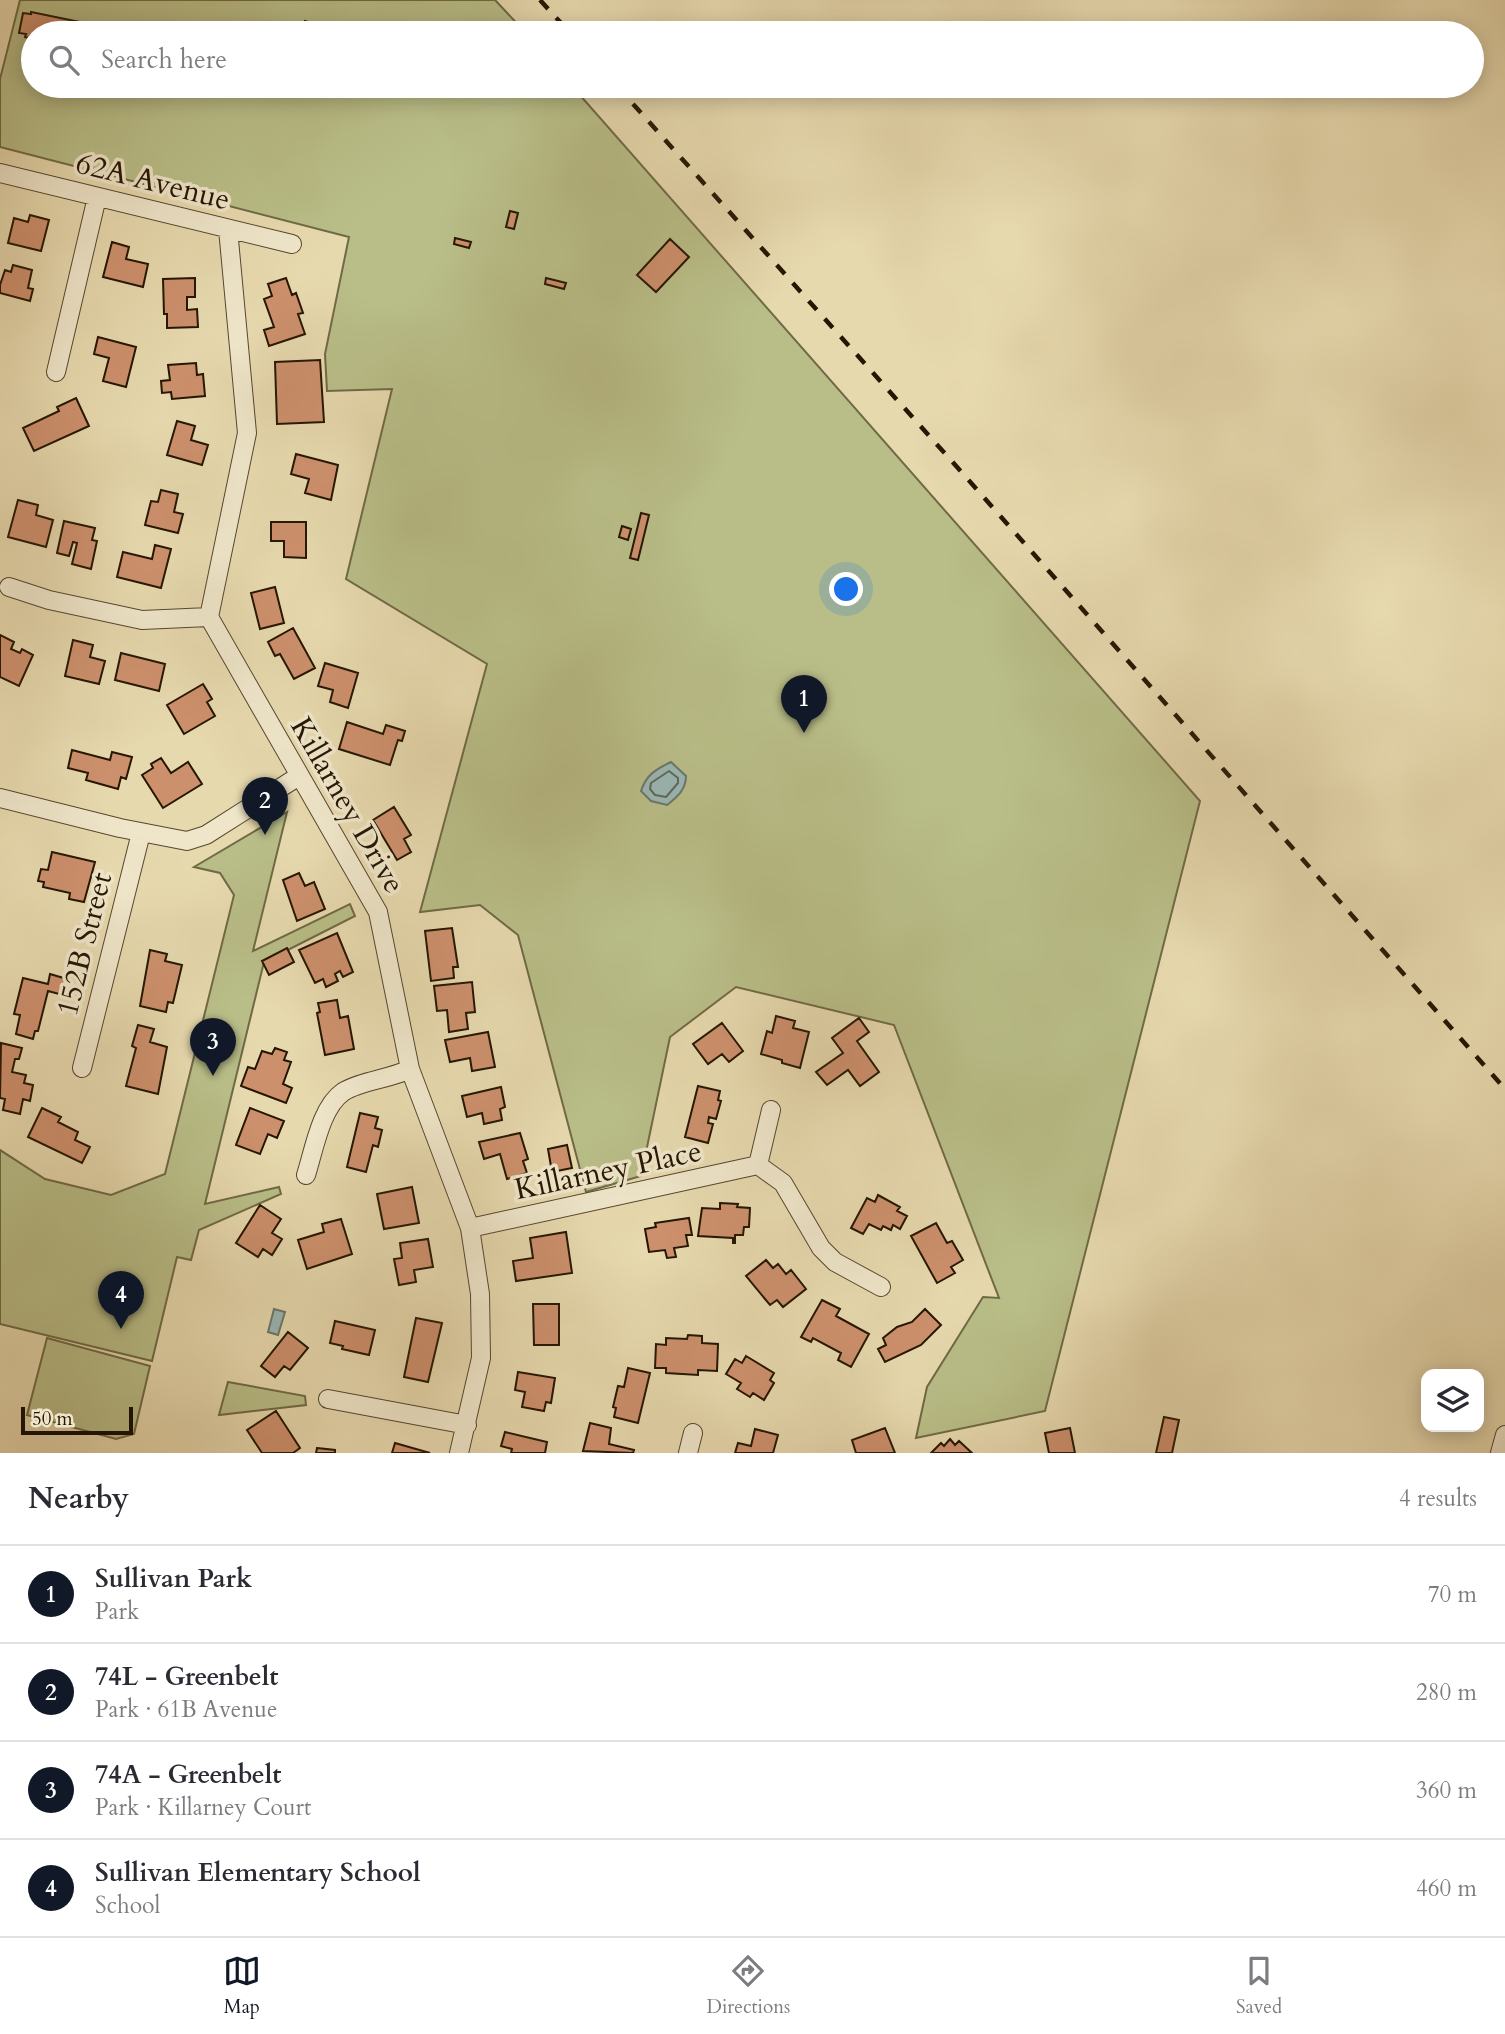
<!DOCTYPE html>
<html lang="en">
<head>
<meta charset="utf-8">
<style>
  :root { --surface:#fff; --page:#f2f2f3; --text:#2b2b33; --muted:#7c7c81; --line:#e1e1e2; --accent:#111827 }
  body { margin:0; font-family:Cardo,serif; background:var(--page); color:var(--text) }
  .controls { position:absolute; right:21px; bottom:21px; display:grid; overflow:hidden; border-radius:14px; box-shadow:0 4px 18px #0003 }
  .controls button { width:63px; height:63px; display:grid; place-items:center; padding:0; border:0; border-bottom:2px solid var(--line); background:var(--surface); color:var(--text); font:35px sans-serif }
  .scale { position:absolute; left:21px; bottom:18px; width:112px; box-sizing:border-box; padding-left:7px; border:4px solid #251603; border-top:0; font-size:19px; line-height:24px; white-space:nowrap; color:#251603; -webkit-text-stroke:5px #efe6ca; paint-order:stroke }
  .you { position:absolute; left:847px; top:590px; width:24px; height:24px; margin:-18px; border:5px solid #fff; border-radius:50%; background:#1a73e8; box-shadow:0 0 0 10px #1a73e833 }
  .badge { display:grid; place-items:center; width:46px; height:46px; border-radius:50%; background:var(--accent); color:#fff; font-size:23px; font-weight:700 }
  .pin { position:absolute; translate:-50% -58px; filter:drop-shadow(0 2px 4px #0008) }
  .pin::after { content:''; position:absolute; top:37px; width:24px; height:21px; background:inherit; clip-path:polygon(0 0,100% 0,50% 100%) }
  .list { margin:0; padding:0; list-style:none }
  h2 { display:flex; justify-content:space-between; align-items:center; height:91px; margin:0; padding:0 28px; font-size:30px }
  h2 small { font-size:23px; font-weight:400; color:var(--muted) }
  .list li { display:grid; grid-template-columns:46px 1fr auto; gap:21px; align-items:center; box-sizing:border-box; height:98px; padding:0 28px; border-top:2px solid var(--line) }
  .list b { display:block; font-size:26px; white-space:nowrap }
  .list p { margin:0; font-size:23px; white-space:nowrap; color:var(--muted) }
  .list em { font-size:23px; font-style:normal; color:var(--muted) }
  .icon { flex:none; width:38px; height:38px; fill:none; stroke:currentColor; stroke-width:2; stroke-linecap:round; stroke-linejoin:round }
  .map { position:relative; flex:none; width:1505px; height:1453px; overflow:hidden }
  .search { position:absolute; background:var(--surface); box-shadow:0 4px 18px #0003; left:21px; right:21px; top:21px; height:77px; display:flex; align-items:center; gap:18px; box-sizing:border-box; padding:0 24px; border-radius:38px; color:var(--muted); font-size:26px }
  .sheet { height:483px; background:var(--surface) }
  nav { display:flex; justify-content:space-around; align-items:center; box-sizing:border-box; height:98px; border-top:2px solid var(--line); background:var(--surface); font-size:19px; color:var(--muted) }
  nav a { display:grid; justify-items:center; gap:4px }
  nav .on { color:var(--accent) }
  .map>svg:first-child { display:block }
  .green { fill:#b9be88; stroke:#6f6a46; stroke-width:2 }
  .water { fill:#9ab8b5; stroke:#6b776e; stroke-width:2 }
  .lines { fill:none; stroke-linecap:round; stroke-linejoin:round }
  .shore { stroke:#60675c; stroke-width:2 }
  .building { fill:#cd906d; stroke:#251603; stroke-width:2 }
  .minor-casing { stroke:#56472e; stroke-width:20 }
  .minor { stroke:#efe6ca; stroke-width:18 }
  .rail { stroke:#251603; stroke-width:4.5; stroke-dasharray:12 12; stroke-linecap:butt }
  .labels { text-anchor:middle; stroke-width:7; stroke-linejoin:round; paint-order:stroke }
  .street-label { font-size:30px; fill:#251603; stroke:#efe6ca }
</style>
</head>
<body>
<div class="map">
<svg width="1505" height="1453" viewBox="0 0 1505 1453">
  <rect width="100%" height="100%" fill="#e7d9ae"/>
  <filter id="stains"><feTurbulence type="fractalNoise" baseFrequency=".00286" numOctaves="4"/><feColorMatrix values="0 0 0 0 .2 0 0 0 0 .09 0 0 0 0 .02 0 0 0 .5 -.17"/></filter>
  <radialGradient id="worn" r=".72"><stop offset=".6" stop-color="#630" stop-opacity="0"/><stop offset="1" stop-color="#630" stop-opacity=".3"/></radialGradient>
  <!-- green -->
  <path class="green" d="M20,0H495L526,33H33V86H572L1200,801L1045,1411L916,1438L927,1387L983,1297L999,1298L894,1025L736,987L670,1037L641,1176L586,1192L518,935L480,905L420,912L487,664L346,579L392,389L327,391L325,354L349,237L0,147V79Z
    M287,812L253,951L350,904L355,916L264,962L205,1204L279,1187L281,1194L199,1230L191,1260L177,1257L152,1361L0,1324V1150L45,1179L111,1195L165,1174L234,895L220,873L194,867Z
    M47,1338L150,1366L134,1434L116,1439L27,1415Z
    M228,1382L305,1396L306,1405L219,1415Z"/>
  <!-- water -->
  <path class="water" d="M671,762L686,776C686,790 677,797 667,805L651,801L641,791C646,775 656,769 671,762Z
    M274,1309L285,1312L278,1335L268,1332Z"/>
  <g class="lines">
    <!-- shore -->
    <path class="shore" d="M669,771L678,778V783L666,797L655,795L650,789L651,783Z"/>
  </g>
  <!-- building -->
  <path class="building" d="M31,12L80,22L78,33H33V39L25,37L26,34L19,33L23,13L31,14Z
    M305,21L311,23L308,33H302Z
    M510,211L518,213L514,229L506,227Z
    M30,215L49,220L41,251L8,243L14,218L28,222Z
    M455,238L471,242L469,248L454,244Z
    M670,239L689,257L656,292L637,275Z
    M112,242L129,247L126,259L148,264L143,287L103,277Z
    M13,265L32,270L28,288L33,289L30,301L0,293V285L5,270L11,272Z
    M195,278V297H187V310L197,309L198,327L167,328V314H164L163,279Z
    M286,278L292,295L296,293L303,313L298,314L305,334L269,346L264,330L274,327L264,299L272,296L268,284Z
    M546,278L566,283L564,289L545,284Z
    M98,337L136,347L126,387L103,381L109,358L94,354Z
    M320,360L324,422L277,424L275,362Z
    M196,363L197,375L203,374L205,396L172,399L171,392L162,393L161,381L170,380L168,365Z
    M76,398L89,426L34,451L23,428L59,411L57,407Z
    M177,421L195,426L191,440L208,445L202,465L167,455Z
    M296,454L338,465L331,500L305,493L309,479L291,474Z
    M161,490L178,494L174,512L183,514L178,533L145,525L151,501L158,502Z
    M18,500L38,505L36,515L53,520L46,547L8,537Z
    M641,513L649,515L638,560L630,558Z
    M64,521L95,528L92,540L97,541L91,569L72,564L77,543L73,542L69,556L57,553Z
    M271,522H306V558L284,557V541H271Z
    M622,526L631,529L628,540L619,537Z
    M155,545L171,549L161,588L117,577L123,552L152,559Z
    M275,587L284,623L260,629L251,593Z
    M293,628L315,668L294,679L280,654L275,656L268,642Z
    M0,635L14,642L11,649L20,653L22,649L33,655L19,686L0,677Z
    M73,640L93,645L90,657L105,661L99,684L65,676Z
    M121,653L165,664L159,691L115,680Z
    M325,663L358,673L348,708L330,702L333,690L318,686Z
    M203,684L212,699L207,702L215,716L184,734L167,705Z
    M347,722L383,734L386,725L405,731L402,741L398,740L390,765L339,749Z
    M72,750L110,760L112,752L132,757L126,779L121,777L118,789L86,780L88,773L68,768Z
    M161,758L171,773L188,762L202,784L163,808L142,775L153,768L151,764Z
    M394,807L411,835L404,839L411,852L397,860L373,820Z
    M52,852L95,862L84,902L69,899L70,893L43,887L44,882L38,881L41,869L48,870Z
    M299,873L305,886L314,882L325,909L297,921L283,880Z
    M452,928L458,967H453L454,978L431,981L425,931Z
    M337,933L353,972L343,977L340,971L335,974L338,981L326,987L323,979L315,983L299,950Z
    M287,948L294,962L269,975L262,961Z
    M150,950L167,954L165,961L182,965L173,1003L168,1002L166,1012L140,1006Z
    M50,974L67,979L63,995L48,991L38,1031H35L33,1039L16,1034L20,1015L14,1014L23,978L48,984Z
    M472,982L475,1012L466,1013L468,1029L449,1032L447,1010L437,1011L434,986Z
    M337,1000L340,1018L348,1016L354,1049L325,1055L317,1013L320,1012L318,1003Z
    M776,1016L795,1021L793,1028L809,1032L800,1068L782,1063V1060L761,1054L767,1031L772,1033Z
    M859,1018L869,1032L857,1041L879,1072L860,1086L848,1070L827,1085L816,1072L843,1053L832,1038Z
    M722,1023L743,1051L729,1062L722,1054L708,1064L693,1044Z
    M138,1025L154,1029L150,1042L167,1047L158,1094L126,1086L136,1048L132,1046Z
    M488,1032L495,1067L472,1071L470,1058L450,1062L445,1040Z
    M1,1043L22,1048L19,1059H15L12,1072L26,1075L24,1083L33,1085L30,1101L23,1099L20,1114L3,1110L5,1099L0,1098Z
    M275,1048L287,1052L284,1060L291,1062L283,1084L292,1088L286,1103L241,1086L248,1067L255,1069L262,1051L272,1054Z
    M698,1086L720,1091L718,1100L721,1101L716,1119L709,1117L708,1123L713,1124L708,1143L685,1137Z
    M501,1087L505,1107L500,1109L502,1120L484,1124L482,1113L467,1117L462,1096Z
    M42,1108L61,1117L58,1122L78,1132L75,1140L90,1147L82,1163L28,1137Z
    M250,1108L284,1121L277,1138L268,1134L260,1154L236,1145Z
    M360,1113L378,1117L375,1128L382,1130L378,1147L373,1145L366,1172L347,1167Z
    M520,1133L528,1159L523,1161L527,1173L507,1179L500,1154L484,1159L479,1142Z
    M567,1145L572,1168L552,1172L548,1149Z
    M412,1187L419,1223L384,1229L377,1194Z
    M878,1195L900,1207L897,1211L907,1216L900,1229L893,1225L891,1230L883,1226L881,1230L869,1224L863,1234L851,1228L867,1198L875,1202Z
    M720,1203L738,1204L737,1207L750,1208L749,1227H744L743,1235H735V1243H733V1238L698,1236L702,1208L720,1209Z
    M260,1205L281,1219L272,1233L282,1239L272,1255L263,1249L258,1257L236,1243Z
    M689,1218L692,1235H686L688,1246L674,1248L676,1257L667,1258L665,1250L649,1252L645,1229L656,1227L655,1223Z
    M341,1219L352,1254L307,1269L298,1240L324,1232L322,1224Z
    M936,1223L947,1243L952,1241L963,1260L951,1267L955,1273L937,1283L911,1236Z
    M566,1232L572,1273L516,1281L513,1261L533,1258L530,1238Z
    M428,1239L433,1267L414,1270L416,1282L399,1285L394,1259L402,1258L400,1243Z
    M766,1260L773,1268L778,1264L786,1274L791,1270L806,1289L783,1307L777,1300L770,1305L746,1276Z
    M822,1300L840,1309L836,1316L869,1334L851,1367L838,1360L841,1353L813,1338L811,1342L801,1337Z
    M533,1304H559V1345H534Z
    M925,1309L941,1325L921,1345L885,1362L878,1349L886,1345L883,1338L897,1327L912,1322Z
    M416,1318L442,1323L428,1382L404,1377Z
    M335,1321L375,1330L369,1355L342,1349L343,1346L330,1343Z
    M288,1332L308,1348L290,1370L284,1366L275,1377L261,1366Z
    M688,1335L702,1336V1343L718,1344L717,1371L698,1370V1375L666,1373V1368H655L656,1344L666,1345V1338L687,1339Z
    M746,1356L774,1373L770,1380L774,1383L764,1400L753,1393L750,1397L737,1389L741,1383L726,1374L735,1359L742,1363Z
    M628,1368L650,1373L638,1423L614,1417L616,1408L613,1407L618,1386L624,1387Z
    M518,1372L555,1378L551,1403L546,1402L544,1411L522,1407L525,1392L515,1390Z
    M276,1411L300,1448L293,1453H262L247,1430Z
    M1164,1417L1179,1420L1172,1453H1156Z
    M590,1423L611,1428L609,1444L634,1450L633,1453L583,1451Z
    M885,1428L895,1453H856L852,1440Z
    M1070,1428L1075,1453H1049L1045,1433Z
    M755,1429L778,1435L773,1453H735L738,1443L751,1446Z
    M505,1432L547,1442L545,1453H511L512,1449L501,1446Z
    M950,1439L955,1445L959,1441L972,1453H931L941,1443L944,1446Z
    M395,1443L430,1453H392Z
    M317,1448L335,1450V1453H316Z"/>
  <g class="lines">
    <!-- minor casing -->
    <g class="minor-casing">
      <path id="minor" d="M0,173L292,244
        M228,229L247,433L209,617L378,912L410,1069L470,1228L480,1294L481,1358L459,1453
        M56,372L97,197
        M9,587L49,600L142,620L209,617
        M0,798L120,828L187,841L206,835L299,776
        M82,1068L141,833
        M758,1165L771,1110
        M306,1175C314,1150 321,1107 343,1092C360,1081 390,1079 410,1069
        M470,1228L758,1165L783,1183L821,1248L835,1262L881,1287
        M328,1399L467,1425
        M688,1453L693,1433
        M1500,1453L1505,1435"/>
    </g>
    <!-- minor -->
    <use href="#minor" class="minor"/>
    <!-- rail -->
    <path class="rail" d="M540,0L570,33
      M617,86L965,476L1505,1089"/>
  </g>
  <g class="labels">
    <!-- street labels -->
    <g class="street-label">
      <text transform="translate(153 181) rotate(14)" y="10">62A Avenue</text>
      <text transform="translate(348 805) rotate(60)" y="10">Killarney Drive</text>
      <text transform="translate(84 944) rotate(-76)" y="10">152B Street</text>
      <text transform="translate(608 1170) rotate(-12)" y="10">Killarney Place</text>
    </g>
  </g>
  <rect width="100%" height="100%" filter="url(#stains)"/>
  <rect width="100%" height="100%" fill="url(#worn)"/>
</svg>
<div class="controls">
<button><svg class="icon" aria-label="layers" viewBox="0 0 24 24"><path d="M12 4l9 5-9 5-9-5zM3 14l9 5 9-5"/></svg></button>
</div>
<div class="scale">50 m</div>
<div class="you"></div>
<div class="pin badge" style="left:804px;top:733px">1</div>
<div class="pin badge" style="left:265px;top:835px">2</div>
<div class="pin badge" style="left:213px;top:1076px">3</div>
<div class="pin badge" style="left:121px;top:1329px">4</div>
<div class="search"><svg class="icon" aria-label="search" viewBox="0 0 24 24"><circle cx="10" cy="10" r="6"/><path d="M15 15l6 6"/></svg>Search here</div>
</div>
<section class="sheet">
<h2>Nearby<small>4 results</small></h2>
<ul class="list">
<li><span class="badge">1</span><div><b>Sullivan Park</b><p>Park</p></div><em>70 m</em></li>
<li><span class="badge">2</span><div><b>74L - Greenbelt</b><p>Park · 61B Avenue</p></div><em>280 m</em></li>
<li><span class="badge">3</span><div><b>74A - Greenbelt</b><p>Park · Killarney Court</p></div><em>360 m</em></li>
<li><span class="badge">4</span><div><b>Sullivan Elementary School</b><p>School</p></div><em>460 m</em></li>
</ul>
</section>
<nav>
<a class="on"><svg class="icon" aria-label="map" viewBox="0 0 24 24"><path d="M3 6l6-2 6 2 6-2v14l-6 2-6-2-6 2zM9 4v14M15 6v14"/></svg>Map</a>
<a><svg class="icon" aria-label="directions" viewBox="0 0 24 24"><path d="M12 3l9 9-9 9-9-9zM9 14v-3h6M13 9l2 2-2 2"/></svg>Directions</a>
<a><svg class="icon" aria-label="saved" viewBox="0 0 24 24"><path d="M7 4h10v16l-5-4-5 4z"/></svg>Saved</a>
</nav>
</body>
</html>
